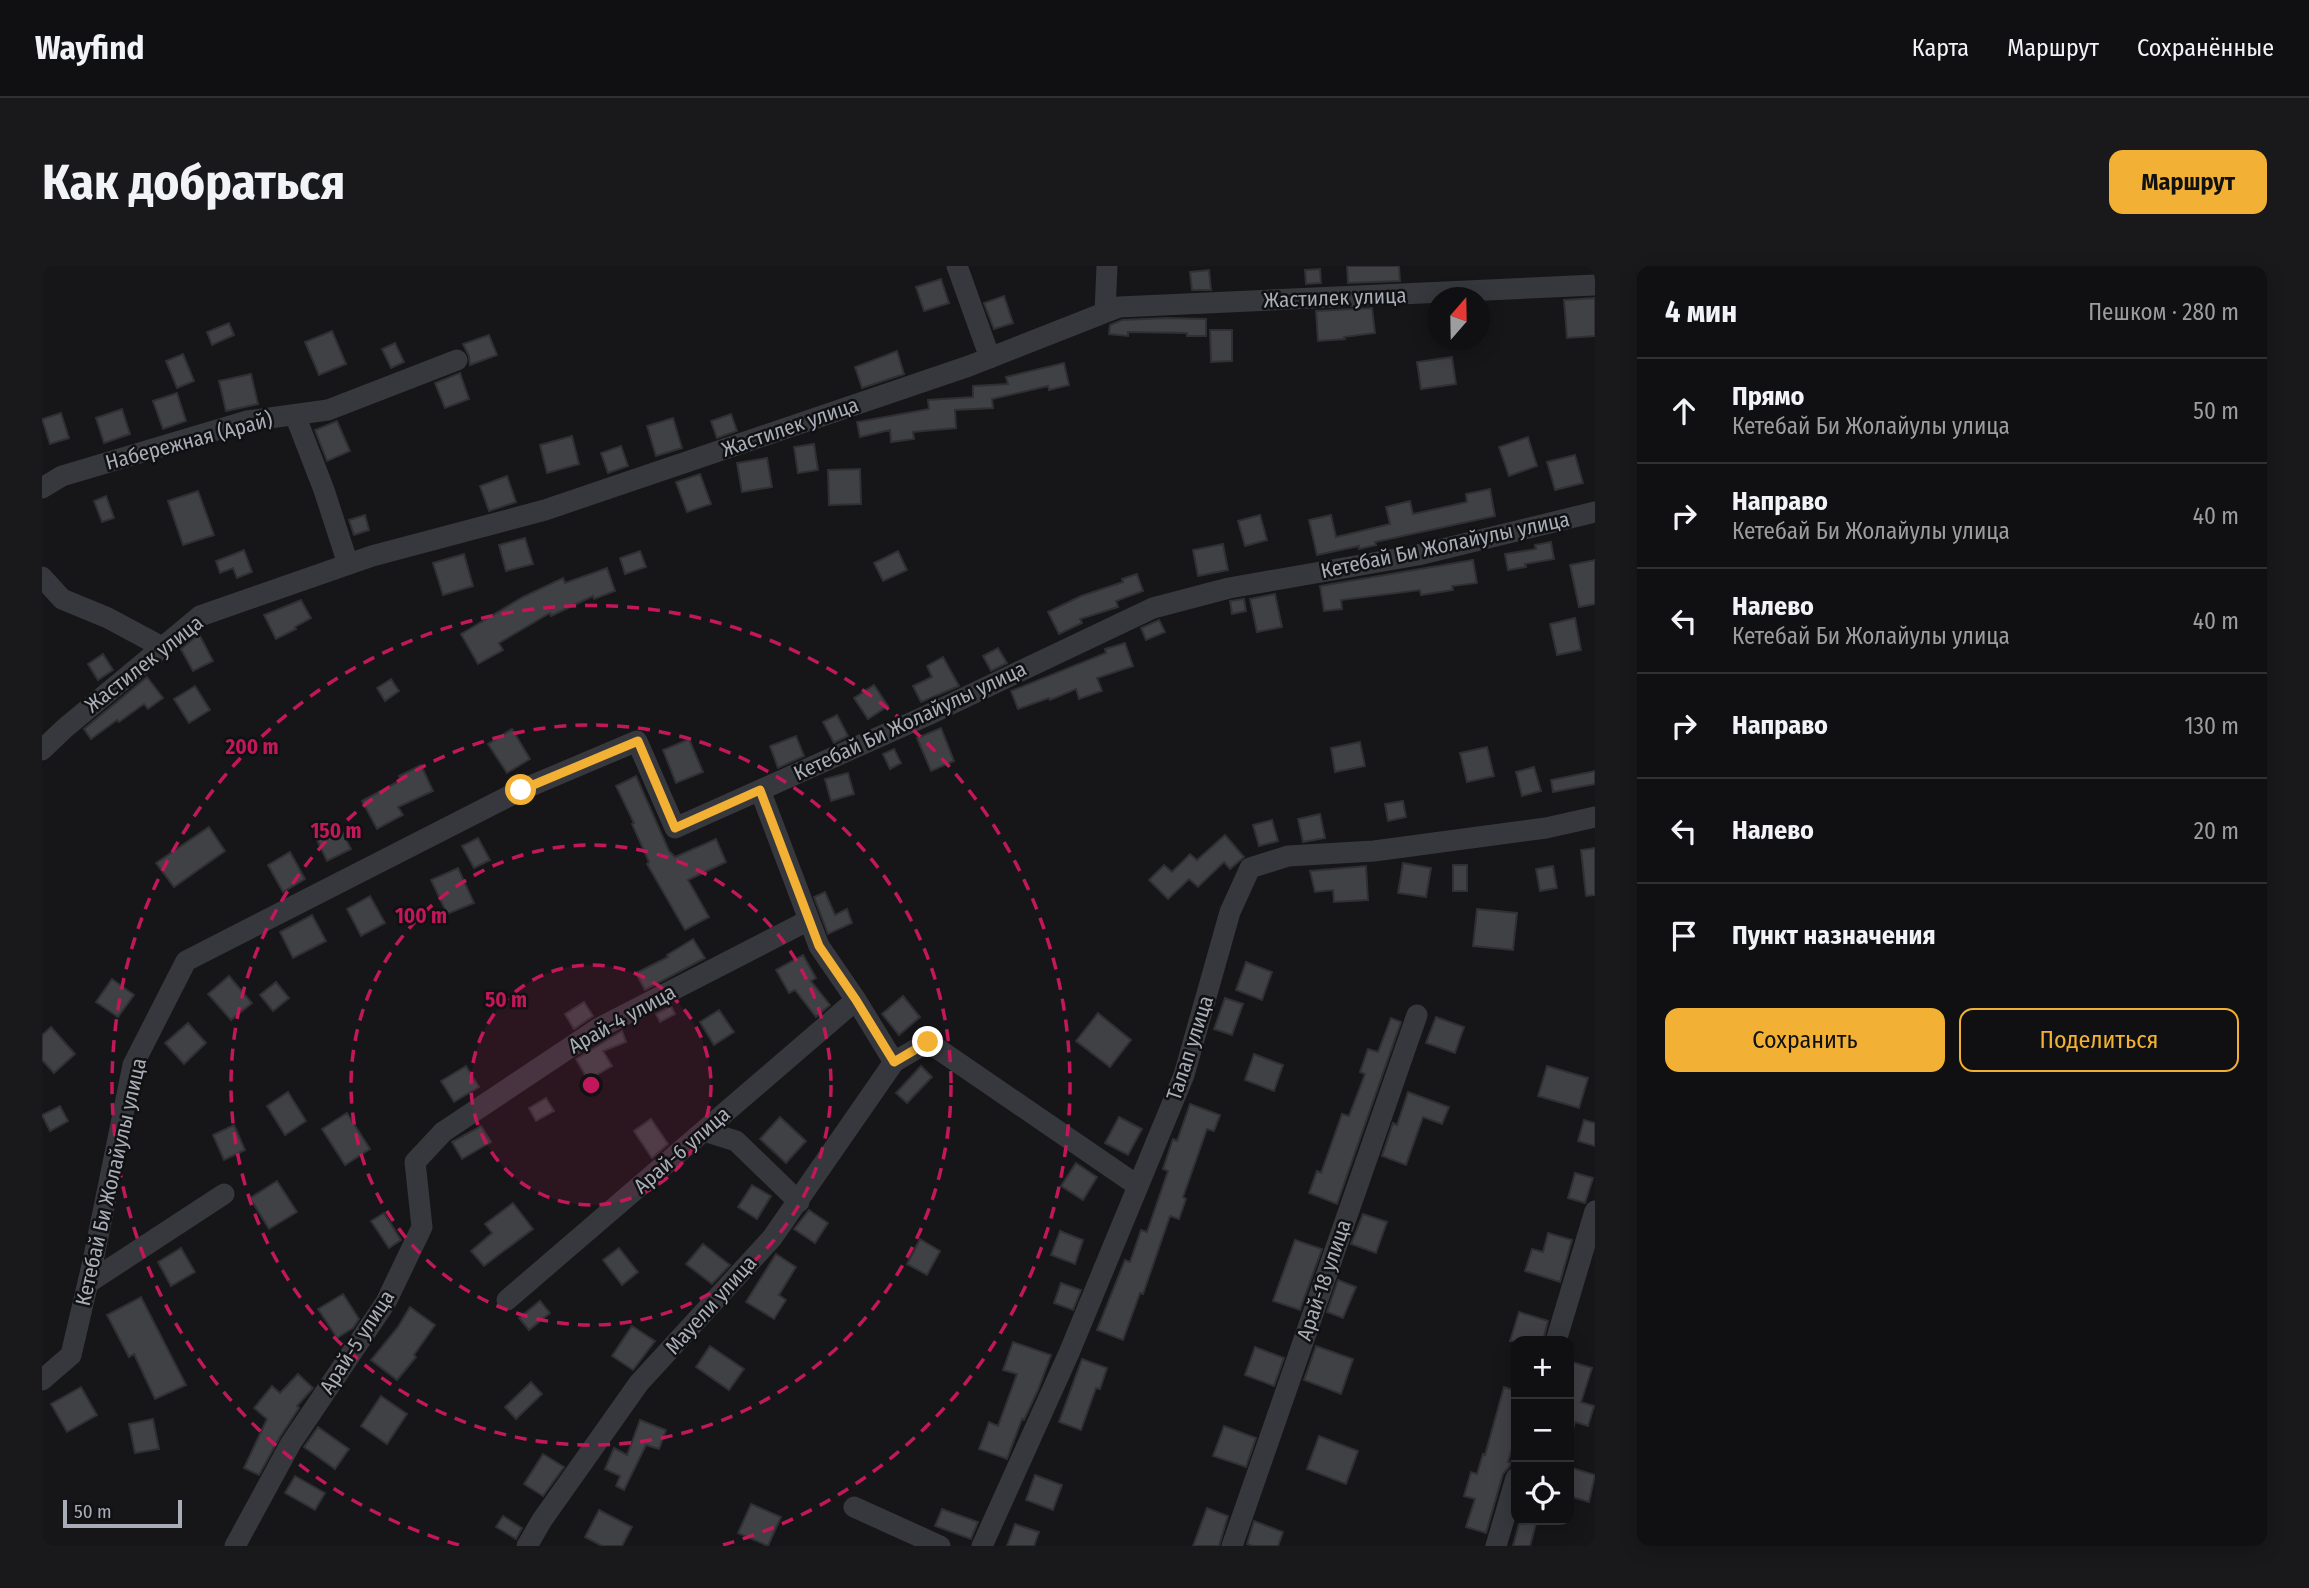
<!DOCTYPE html>
<html lang="ru">
<head>
<meta charset="utf-8">
<style>
  :root { --surface:#101012; --page:#19191b; --text:#f1f3f6; --muted:#9c9d9f; --line:#303032; --accent:#f2b134 }
  body { margin:0; font-family:"Fira Sans Condensed",sans-serif; background:var(--page); color:var(--text) }
  .controls { position:absolute; right:21px; bottom:21px; display:grid; overflow:hidden; border-radius:14px; box-shadow:0 4px 18px #0003 }
  .controls button { width:63px; height:63px; display:grid; place-items:center; padding:0; border:0; border-bottom:2px solid var(--line); background:var(--surface); color:var(--text); font:35px sans-serif }
  .compass { position:absolute; left:1385px; top:21px; width:63px; height:63px; border-radius:50%; background:var(--surface); box-shadow:0 4px 18px #0003; rotate:20deg }
  .scale { position:absolute; left:21px; bottom:18px; width:119px; box-sizing:border-box; padding-left:7px; border:4px solid #a8adb8; border-top:0; font-size:19px; line-height:24px; white-space:nowrap; color:#a8adb8; -webkit-text-stroke:5px #111113; paint-order:stroke }
  .stop { position:absolute; width:21px; height:21px; margin:-16px; border:5px solid #f2b134; border-radius:50%; background:#fff }
  .stop.end { background:#f2b134; border-color:#fff; box-shadow:0 2px 7px #0008 }
  .list { margin:0; padding:0; list-style:none }
  h2 { display:flex; justify-content:space-between; align-items:center; height:91px; margin:0; padding:0 28px; font-size:30px }
  h2 small { font-size:23px; font-weight:400; color:var(--muted) }
  .list li { display:grid; grid-template-columns:46px 1fr auto; gap:21px; align-items:center; box-sizing:border-box; height:105px; padding:0 28px; border-top:2px solid var(--line) }
  .list b { display:block; font-size:26px; white-space:nowrap }
  .list p { margin:0; font-size:23px; white-space:nowrap; color:var(--muted) }
  .list em { font-size:23px; font-style:normal; color:var(--muted) }
  .actions { display:flex; gap:14px; padding:21px 28px }
  .actions a { flex:1; padding:16px 0; border:2px solid var(--accent); border-radius:14px; text-align:center; font-size:24px; color:var(--accent) }
  .actions .main { background:var(--accent); color:#111 }
  .icon { flex:none; width:38px; height:38px; fill:none; stroke:currentColor; stroke-width:2; stroke-linecap:round; stroke-linejoin:round }
  .map { position:relative; flex:none; width:1553px; height:1280px; overflow:hidden; border-radius:14px }
  header { display:flex; align-items:center; gap:42px; box-sizing:border-box; height:98px; padding:0 35px; background:var(--surface); border-bottom:2px solid var(--line) }
  header strong { font-size:33px }
  nav { display:flex; gap:38px; margin-inline-start:auto; font-size:24px }
  .intro { display:flex; align-items:center; justify-content:space-between; box-sizing:border-box; height:168px; padding:0 42px }
  h1 { margin:0; font-size:49px }
  .button { padding:18px 32px; border-radius:14px; background:var(--accent); color:#111; font-size:24px; font-weight:700 }
  main { display:flex; gap:42px; padding:0 42px }
  aside { flex:1; background:var(--surface); border-radius:14px; box-shadow:0 4px 18px #0003 }
  .map>svg:first-child { display:block }
  .building { fill:#404145; stroke:#303034; stroke-width:2 }
  .lines { fill:none; stroke-linecap:round; stroke-linejoin:round }
  .minor { stroke:#37383d; stroke-width:21 }
  .route { stroke:#f2b134; stroke-width:9 }
  .ring { fill:none; stroke:#c2185b; stroke-width:3.5; stroke-dasharray:12 9 }
  .labels { text-anchor:middle; stroke-width:5; stroke-linejoin:round; paint-order:stroke }
  .street-label { font-size:21px; fill:#a8adb8; stroke:#111113 }
  .centre { fill:#c2185b; stroke:#111113; stroke-width:3.5 }
  .ring-label { font-size:21px; text-anchor:middle; font-weight:bold; fill:#c2185b; stroke:#111113; stroke-width:5; stroke-linejoin:round; paint-order:stroke }
</style>
</head>
<body>
<header>
<strong>Wayfind</strong>
<nav><a>Карта</a><a>Маршрут</a><a>Сохранённые</a></nav>
</header>
<div class="intro"><h1>Как добраться</h1><a class="button">Маршрут</a></div>
<main>
<div class="map">
<svg width="1553" height="1280" viewBox="0 0 1553 1280">
  <rect width="100%" height="100%" fill="#161618"/>
  <!-- building -->
  <path class="building" d="M1305,0H1357L1358,15L1306,17Z
    M1278,3L1279,17L1264,18L1263,4Z
    M1167,4L1169,24H1150L1148,6Z
    M899,13L907,37L882,45L874,21Z
    M962,30L971,57L952,63L942,37Z
    M1553,32V70L1525,72L1522,34Z
    M1330,42L1333,67L1302,71L1303,73L1276,75L1274,45Z
    M1124,52L1164,53V70H1145V67L1086,66V70L1067,68L1068,59L1080,54Z
    M187,57L192,69L170,79L165,66Z
    M1168,64H1190V95L1169,96Z
    M290,65L304,98L277,109L263,76Z
    M447,69L455,89L428,99L427,90L421,78Z
    M353,77L362,96L349,102L340,83Z
    M855,85L862,108L820,122L813,101Z
    M141,88L152,115L135,122L124,95Z
    M1410,91L1414,118L1379,123L1375,96Z
    M1022,97L1027,119L1007,124L1006,120L950,133L951,142L913,144L914,162L871,166L872,173L849,176L848,164L818,171L815,156L887,143L886,134L931,131V120L966,118L964,111Z
    M418,107L427,133L403,142L393,117Z
    M209,108L216,138L184,145L177,115Z
    M135,127L144,155L121,163L111,135Z
    M80,143L88,168L62,177L54,152Z
    M19,147L27,172L8,178L0,153Z
    M689,148L695,165L675,172L669,155Z
    M631,152L640,182L614,190L605,160Z
    M295,155L308,185L285,195L273,164Z
    M530,170L537,198L505,207L498,179Z
    M1486,171L1495,200L1467,210L1457,181Z
    M772,178L776,204L756,207L752,181Z
    M579,180L586,200L566,207L559,187Z
    M1533,189L1541,217L1513,224L1505,196Z
    M725,192L730,221L700,226L695,197Z
    M818,203L819,238L787,239L786,204Z
    M658,208L669,238L645,246L634,216Z
    M465,210L474,236L447,245L438,220Z
    M1448,223L1453,250L1333,276L1334,279L1317,283V280L1275,289L1267,254L1289,249L1294,271L1348,258L1344,241L1368,235L1371,248L1425,236L1424,228Z
    M156,225L172,269L141,279L126,235Z
    M64,230L72,252L60,256L52,235Z
    M323,249L327,264L312,269L307,254Z
    M1218,249L1225,274L1203,280L1196,255Z
    M483,272L491,298L464,305L457,279Z
    M1509,276L1512,293L1483,298L1484,301L1466,304L1463,288L1494,283L1493,279Z
    M1181,278L1186,304L1156,310L1151,284Z
    M202,284L210,306L195,312L191,302L178,307L174,295Z
    M598,285L604,301L583,308L578,292Z
    M856,285L865,304L841,315L832,297Z
    M422,288L431,320L401,329L391,297Z
    M1431,294L1435,317L1410,320L1411,324L1379,329L1378,324L1299,334L1300,343L1282,345L1278,320Z
    M1553,294V338L1537,341L1528,299Z
    M565,302L573,325L552,333L551,330L509,350L508,347L457,377L461,384L436,398L419,368L481,331L521,312L523,317Z
    M1095,308L1101,325L1074,335L1076,341L1038,353L1040,357L1017,368L1006,346L1039,330L1081,316L1080,313Z
    M1233,328L1240,361L1215,366L1208,333Z
    M1202,333L1204,345L1190,348L1188,335Z
    M259,334L269,352L253,361L254,363L234,373L222,349Z
    M1533,352L1539,384L1515,389L1508,358Z
    M1117,354L1123,366L1104,374L1099,362Z
    M157,368L171,395L151,405L139,383Z
    M1083,377L1091,400L1055,412L1060,425L1037,433L1034,423L1008,434L1007,432L976,443L969,425L1064,387L1063,383Z
    M956,382L965,397L949,405L941,390Z
    M61,388L71,404L56,414L46,398Z
    M901,391L917,420L879,436L871,420L890,411L885,400Z
    M105,411L121,432L106,443L102,438L77,456L75,454L49,473L42,463Z
    M349,413L357,425L343,435L335,422Z
    M832,419L846,440L826,453L812,432Z
    M153,420L168,444L147,457L132,433Z
    M795,449L806,470L792,477L781,456Z
    M899,462L912,495L889,505L875,472Z
    M470,463L488,493L465,507L446,478Z
    M754,470L762,490L736,502L728,480Z
    M647,473L661,506L634,517L621,484Z
    M1318,476L1323,500L1293,506L1289,482Z
    M1445,481L1452,510L1425,516L1418,487Z
    M852,483L859,497L848,503L841,488Z
    M379,499L391,525L356,541L361,549L335,563L320,535L359,514L357,510Z
    M1492,501L1499,525L1480,530L1474,506Z
    M1553,505V518L1511,526L1509,514Z
    M806,507L812,528L789,535L783,513Z
    M594,510L627,585L633,591L674,573L684,596L646,614L667,651L643,664L605,598L607,596L590,558L592,557L574,520Z
    M1361,535L1364,551L1346,555L1343,538Z
    M1278,548L1283,572L1261,576L1256,553Z
    M1230,554L1236,575L1217,580L1211,559Z
    M295,556L309,583L285,595L272,568Z
    M167,561L183,585L132,621L114,597Z
    M1183,569L1202,591L1188,603L1182,596L1156,621L1147,613L1126,633L1107,614L1122,599L1130,606L1148,588L1155,594Z
    M436,572L448,594L432,602L420,580Z
    M1553,582V629L1544,630L1539,584Z
    M248,586L263,613L241,626L226,599Z
    M1361,597L1389,602L1384,631L1356,627Z
    M1411,599H1425V625H1411Z
    M1324,600L1326,634L1292,636L1291,624L1273,626L1268,605Z
    M1511,600L1515,622L1498,625L1494,603Z
    M416,602L432,637L405,648L389,614Z
    M783,626L793,649L805,643L810,657L786,668L772,631Z
    M328,630L343,657L319,670L305,643Z
    M1435,643L1475,647L1471,684L1431,680Z
    M270,649L284,675L251,692L238,666Z
    M651,673L663,692L603,724L594,707L626,691L625,689Z
    M761,689L774,712L769,715L788,739L774,751L753,724L747,727L734,704Z
    M1204,696L1230,706L1220,734L1194,724Z
    M187,710L210,737L189,754L166,728Z
    M70,713L92,729L76,751L54,736Z
    M234,716L247,732L231,745L218,729Z
    M861,730L878,751L857,769L840,748Z
    M1183,732L1201,738L1190,769L1172,763Z
    M542,736L551,750L532,763L523,748Z
    M629,740L633,748L618,756L614,748Z
    M677,744L692,766L672,779L658,756Z
    M1056,747L1089,774L1068,801L1034,775Z
    M1394,751L1422,761L1413,787L1384,777Z
    M1349,752L1359,756L1295,938L1267,927L1275,905L1279,907L1300,848L1307,850L1323,808L1318,806L1326,783L1336,786Z
    M146,757L164,777L142,798L123,777Z
    M9,761L33,788L12,807L0,794V769Z
    M580,765L584,776L561,785L570,800L546,814L534,793Z
    M1212,788L1241,799L1232,825L1203,814Z
    M424,800L437,821L412,836L399,815Z
    M879,800L890,811L865,837L854,827Z
    M1505,800L1546,812L1537,842L1496,830Z
    M246,826L264,855L243,869L225,840Z
    M1366,826L1407,841L1400,858L1381,851L1364,899L1340,890L1351,857L1355,859Z
    M504,832L512,845L494,855L487,842Z
    M1148,838L1178,849L1172,865L1165,863L1141,931L1144,933L1137,953L1128,950L1101,1028L1098,1027L1081,1074L1055,1064L1083,994L1088,996L1099,964L1105,966L1126,905L1121,903L1131,873L1135,875Z
    M18,840L26,855L8,865L0,849Z
    M305,847L328,883L303,899L280,863Z
    M738,851L764,875L744,897L718,873Z
    M1077,851L1100,863L1086,889L1063,877Z
    M609,853L626,878L610,892L592,865Z
    M1542,854L1553,857V880L1536,875Z
    M192,859L203,884L182,894L171,869Z
    M439,860L449,876L420,893L410,876Z
    M1034,897L1055,911L1041,934L1019,920Z
    M1533,907L1551,912L1543,937L1526,932Z
    M235,915L255,946L227,963L208,932Z
    M710,919L729,930L715,953L696,941Z
    M471,937L491,963L442,1000L429,985L450,967L443,958Z
    M767,944L786,957L773,977L752,963Z
    M342,947L359,974L347,982L329,955Z
    M1321,948L1345,956L1334,987L1309,978Z
    M1018,965L1041,974L1033,998L1009,989Z
    M1506,967L1530,974L1518,1016L1483,1005L1490,983L1501,986Z
    M878,973L898,985L885,1009L865,998Z
    M1253,974L1280,983L1258,1044L1231,1035Z
    M661,978L688,999L670,1018L644,998Z
    M139,982L153,1006L129,1020L116,996Z
    M577,982L596,1006L580,1019L561,994Z
    M734,988L754,1001L737,1029L744,1034L732,1053L704,1036Z
    M1296,1014L1314,1021L1301,1052L1285,1046Z
    M1019,1017L1039,1024L1031,1044L1012,1037Z
    M301,1028L317,1053L311,1062L295,1072L276,1043Z
    M99,1031L144,1119L113,1133L92,1088L87,1091L65,1049Z
    M498,1035L508,1047L487,1064L477,1052Z
    M368,1041L393,1059L372,1089L374,1091L355,1114L329,1094L356,1061Z
    M1477,1046L1506,1055L1501,1075H1468Z
    M590,1060L613,1075L591,1104L570,1090Z
    M971,1076L1009,1089L996,1124L982,1154L980,1153L965,1193L937,1183L947,1156L956,1160L975,1108L961,1104Z
    M668,1080L702,1103L687,1124L654,1101Z
    M1274,1080L1311,1093L1299,1128L1262,1114Z
    M1213,1081L1242,1092L1232,1120L1203,1109Z
    M1040,1093L1065,1102L1058,1123L1054,1122L1039,1164L1017,1156Z
    M1527,1095L1550,1102L1539,1136L1552,1140L1546,1160L1533,1156L1530,1167H1527Z
    M256,1108L271,1122L255,1140L257,1142L238,1171L217,1209L202,1202L225,1153L212,1142L230,1120L238,1127Z
    M489,1116L500,1128L474,1153L463,1141Z
    M39,1121L55,1149L25,1166L9,1138Z
    M1462,1121L1474,1125V1168L1466,1196L1469,1197L1467,1201L1461,1208L1444,1267L1424,1261L1433,1233L1422,1230L1429,1206L1435,1208L1441,1188L1443,1189Z
    M339,1130L365,1148L345,1178L319,1160Z
    M111,1153L117,1183L93,1187L87,1158Z
    M598,1154L624,1164L617,1183L604,1179L582,1224L574,1220L578,1210L563,1203L572,1182L585,1189Z
    M1182,1160L1214,1172L1204,1201L1171,1190Z
    M276,1161L307,1183L293,1203L262,1181Z
    M1277,1170L1316,1185L1304,1218L1265,1203Z
    M501,1188L522,1201L501,1230L482,1218Z
    M1527,1201L1553,1209L1547,1236L1527,1230Z
    M993,1209L1020,1219L1011,1244L984,1234Z
    M253,1210L283,1227L273,1244L243,1227Z
    M709,1238L739,1251L726,1280L696,1267Z
    M1165,1242L1186,1250L1177,1280H1151Z
    M900,1243L936,1256L929,1273L893,1260Z
    M557,1244L590,1261L580,1280H560L543,1271Z
    M461,1250L480,1262L474,1273L454,1261Z
    M1478,1254H1495L1488,1280H1471Z
    M1212,1255L1241,1266L1236,1280H1211L1205,1278Z
    M973,1258L997,1266L992,1280H965Z"/>
  <g class="lines">
    <!-- minor -->
    <path class="minor" d="M915,0L948,92
      M1063,46L1065,0
      M253,149L282,224L306,298
      M0,222L20,210L205,155L286,144L415,94
      M0,311L20,333L66,352L120,381
      M0,484L23,462L158,350L330,290L503,244L927,100L1077,41L1553,19
      M718,524L777,680L814,734L852,796
      M662,865L694,875L757,936
      M46,1017L182,928
      M465,1034L814,734
      M1514,1075L1553,945
      M0,1114L29,1089L51,995L91,799L144,695L479,524L595,475L633,562L886,449L1111,342L1187,322L1376,289L1553,246
      M812,1241L898,1280
      M193,1280L249,1177L344,1036L380,961L373,896L401,866L557,762L767,654
      M485,1280L500,1254L597,1117L730,972L852,796L886,776L1096,920
      M940,1280L1027,1087L1142,809L1188,646L1208,602L1246,590L1332,585L1504,562L1553,551
      M1190,1280L1375,749
      M1454,1280L1474,1212"/>
  </g>
  <g class="lines">
    <!-- route -->
    <path class="route" d="M479,524L596,475L633,562L718,524L777,680L814,734L852,796L886,776"/>
  </g>
  <!-- distance rings -->
  <circle cx="549" cy="819" r="120" fill="#c2185b" fill-opacity=".12"/>
  <g class="ring">
    <circle cx="549" cy="819" r="120"/>
    <circle cx="549" cy="819" r="240"/>
    <circle cx="549" cy="819" r="360"/>
    <path d="M417 1279A479 479 0 1 1 681 1279"/>
  </g>
  <g class="labels">
    <!-- street labels -->
    <g class="street-label">
      <text transform="translate(1293 32) rotate(-2)" y="7">Жастилек улица</text>
      <text transform="translate(748 161) rotate(-19)" y="7">Жастилек улица</text>
      <text transform="translate(147 175) rotate(-15)" y="7">Набережная (Арай)</text>
      <text transform="translate(1403 279) rotate(-12)" y="7">Кетебай Би Жолайулы улица</text>
      <text transform="translate(102 398) rotate(-38)" y="7">Жастилек улица</text>
      <text transform="translate(868 455) rotate(-25)" y="7">Кетебай Би Жолайулы улица</text>
      <text transform="translate(580 753) rotate(-29)" y="7">Арай-4 улица</text>
      <text transform="translate(1148 782) rotate(-72)" y="7">Талап улица</text>
      <text transform="translate(640 884) rotate(-41)" y="7">Арай-6 улица</text>
      <text transform="translate(69 916) rotate(-77)" y="7">Кетебай Би Жолайулы улица</text>
      <text transform="translate(1282 1014) rotate(-71)" y="7">Арай-18 улица</text>
      <text transform="translate(669 1039) rotate(-48)" y="7">Мауели улица</text>
      <text transform="translate(315 1076) rotate(-57)" y="7">Арай-5 улица</text>
    </g>
  </g>
  <circle cx="549" cy="819" r="10" class="centre"/>
  <g class="ring-label">
    <text x="210" y="488">200 m</text>
    <text x="294" y="572">150 m</text>
    <text x="379" y="657">100 m</text>
    <text x="464" y="741">50 m</text>
  </g>
</svg>
<div class="controls">
<button>+</button>
<button>−</button>
<button><svg class="icon" aria-label="locate" viewBox="0 0 24 24"><circle cx="12" cy="12" r="6"/><path d="M12 2v4M12 18v4M2 12h4M18 12h4"/></svg></button>
</div>
<svg class="compass" viewBox="-18 -18 36 36"><path d="M0-13l5 13h-10z" fill="#e53935"/><path d="M0 13l5-13h-10z" fill="#9c9d9f"/></svg>
<div class="scale">50 m</div>
<div class="stop" style="left:479px;top:524px"></div>
<div class="stop end" style="left:886px;top:776px"></div>
</div>
<aside>
<h2>4 мин<small>Пешком · 280 m</small></h2>
<ul class="list">
<li><svg class="icon" aria-label="ahead" viewBox="0 0 24 24"><path d="M12 20V5M6 11l6-6 6 6"/></svg><div><b>Прямо</b><p>Кетебай Би Жолайулы улица</p></div><em>50 m</em></li>
<li><svg class="icon" aria-label="right" viewBox="0 0 24 24"><path d="M7 20v-9h11M14 6l5 5-5 5"/></svg><div><b>Направо</b><p>Кетебай Би Жолайулы улица</p></div><em>40 m</em></li>
<li><svg class="icon" aria-label="left" viewBox="0 0 24 24"><path d="M17 20v-9H6M10 6l-5 5 5 5"/></svg><div><b>Налево</b><p>Кетебай Би Жолайулы улица</p></div><em>40 m</em></li>
<li><svg class="icon" aria-label="right" viewBox="0 0 24 24"><path d="M7 20v-9h11M14 6l5 5-5 5"/></svg><div><b>Направо</b></div><em>130 m</em></li>
<li><svg class="icon" aria-label="left" viewBox="0 0 24 24"><path d="M17 20v-9H6M10 6l-5 5 5 5"/></svg><div><b>Налево</b></div><em>20 m</em></li>
<li><svg class="icon" aria-label="arrive" viewBox="0 0 24 24"><path d="M6 21V4h12l-3 4 3 4H6"/></svg><div><b>Пункт назначения</b></div></li>
</ul>
<div class="actions"><a class="main">Сохранить</a><a>Поделиться</a></div>
</aside>
</main>
</body>
</html>
